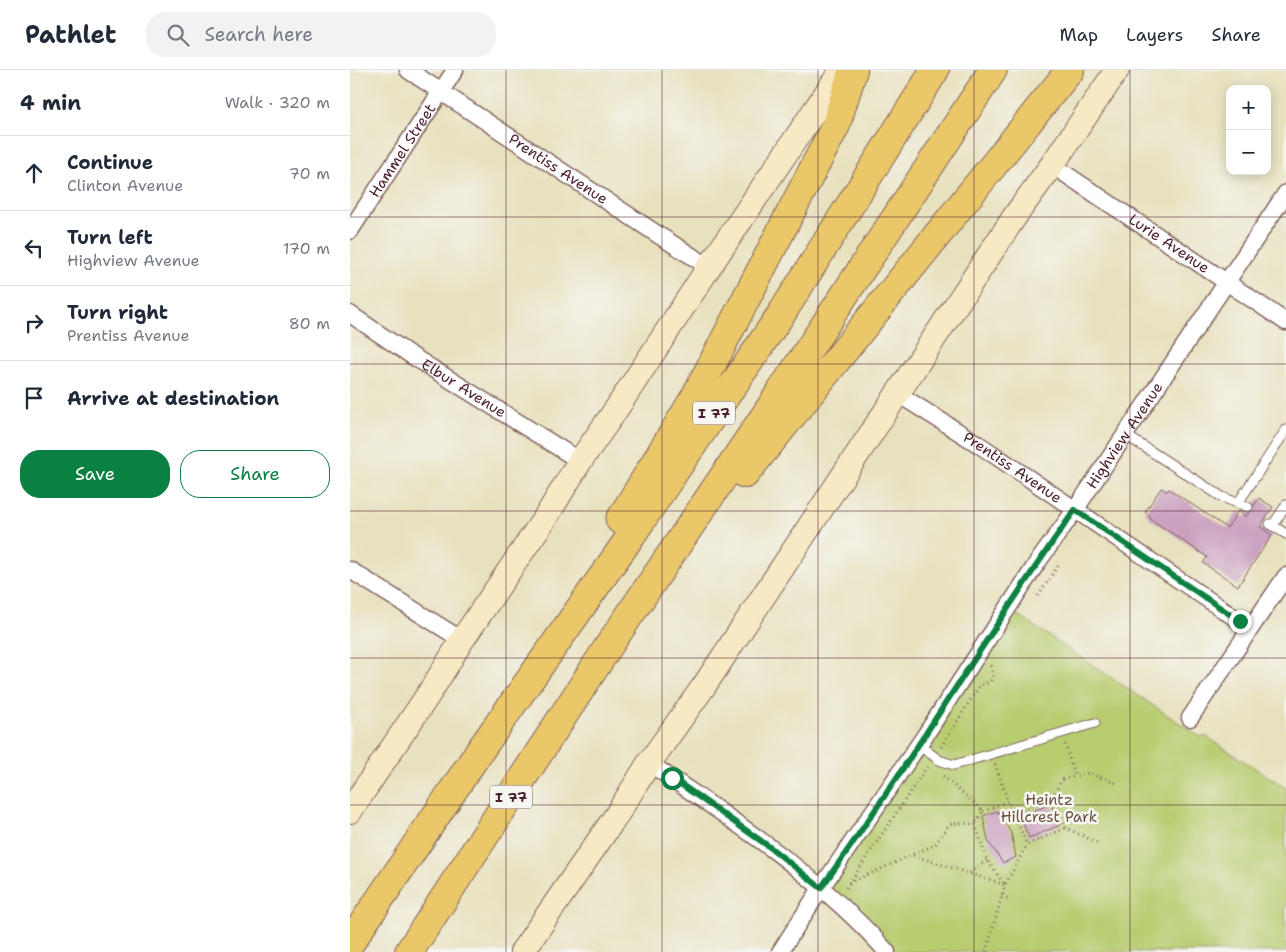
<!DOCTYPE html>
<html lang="en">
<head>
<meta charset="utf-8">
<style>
  :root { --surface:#fff; --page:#f2f2f3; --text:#1f2937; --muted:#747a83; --line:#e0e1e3; --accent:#0b8043 }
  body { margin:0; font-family:"Shantell Sans",sans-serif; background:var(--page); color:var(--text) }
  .controls { position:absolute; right:15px; top:15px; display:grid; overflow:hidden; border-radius:10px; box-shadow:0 2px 12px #0003 }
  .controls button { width:45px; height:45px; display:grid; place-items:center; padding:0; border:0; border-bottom:1px solid var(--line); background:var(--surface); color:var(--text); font:25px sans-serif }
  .stop { position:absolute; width:15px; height:15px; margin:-11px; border:4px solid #0b8043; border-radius:50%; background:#fff }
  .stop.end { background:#0b8043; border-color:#fff; box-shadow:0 1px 5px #0008 }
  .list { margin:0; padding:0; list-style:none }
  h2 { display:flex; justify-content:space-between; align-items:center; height:65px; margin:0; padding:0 20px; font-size:21px }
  h2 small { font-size:16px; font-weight:400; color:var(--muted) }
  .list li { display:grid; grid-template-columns:32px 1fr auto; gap:15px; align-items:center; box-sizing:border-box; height:75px; padding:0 20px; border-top:1px solid var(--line) }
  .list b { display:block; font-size:19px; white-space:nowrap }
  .list p { margin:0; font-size:16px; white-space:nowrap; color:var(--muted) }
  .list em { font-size:16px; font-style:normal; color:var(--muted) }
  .actions { display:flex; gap:10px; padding:15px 20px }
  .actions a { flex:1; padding:11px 0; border:1px solid var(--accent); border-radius:20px; text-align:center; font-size:18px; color:var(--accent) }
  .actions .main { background:var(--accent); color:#fff }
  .icon { flex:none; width:28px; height:28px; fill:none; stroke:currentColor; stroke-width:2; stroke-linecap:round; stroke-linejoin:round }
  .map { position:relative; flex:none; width:936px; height:882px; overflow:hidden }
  header { display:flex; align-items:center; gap:30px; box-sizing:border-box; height:70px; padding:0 25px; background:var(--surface); border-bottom:1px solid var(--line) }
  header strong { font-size:24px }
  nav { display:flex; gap:28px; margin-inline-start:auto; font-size:18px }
  .search { width:350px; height:45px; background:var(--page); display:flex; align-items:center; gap:12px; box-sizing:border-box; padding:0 18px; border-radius:20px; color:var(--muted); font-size:19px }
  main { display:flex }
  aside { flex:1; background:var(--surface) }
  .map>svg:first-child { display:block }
  .green { fill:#b8cc70; stroke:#81764e }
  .building { fill:#cba1bf }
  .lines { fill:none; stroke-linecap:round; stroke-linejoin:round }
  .service-casing { stroke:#81635e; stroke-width:11 }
  .minor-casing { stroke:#81635e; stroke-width:19 }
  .secondary-casing { stroke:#81635e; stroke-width:26 }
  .motorway-casing { stroke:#81635e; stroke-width:30 }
  .path { stroke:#81635e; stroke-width:3; stroke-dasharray:1 4; stroke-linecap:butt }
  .service { stroke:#fff; stroke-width:9 }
  .minor { stroke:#fff; stroke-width:16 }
  .secondary { stroke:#f7e9c3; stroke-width:24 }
  .motorway { stroke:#eac769; stroke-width:28 }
  .route { stroke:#0b8043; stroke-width:6 }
  .grid { fill:none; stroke:#4a1f2b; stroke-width:1; stroke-opacity:0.55 }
  .labels { text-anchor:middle; stroke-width:5; stroke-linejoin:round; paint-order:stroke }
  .shield { fill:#f6f6f2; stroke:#7e6067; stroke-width:1 }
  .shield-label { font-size:14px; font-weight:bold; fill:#4a1f2b }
  .street-label { font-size:15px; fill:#4a1f2b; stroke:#f6f6f2 }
  .park-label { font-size:15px; fill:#6b5340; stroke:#f6f6f2 }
</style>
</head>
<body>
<header>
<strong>Pathlet</strong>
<div class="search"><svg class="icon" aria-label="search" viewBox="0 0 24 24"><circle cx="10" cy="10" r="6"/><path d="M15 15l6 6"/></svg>Search here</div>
<nav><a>Map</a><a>Layers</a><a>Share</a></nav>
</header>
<main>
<aside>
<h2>4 min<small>Walk · 320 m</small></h2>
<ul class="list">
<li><svg class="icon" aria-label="ahead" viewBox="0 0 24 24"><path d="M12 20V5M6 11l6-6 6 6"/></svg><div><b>Continue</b><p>Clinton Avenue</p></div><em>70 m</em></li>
<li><svg class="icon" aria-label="left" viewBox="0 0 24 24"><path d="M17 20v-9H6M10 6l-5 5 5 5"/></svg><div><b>Turn left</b><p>Highview Avenue</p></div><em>170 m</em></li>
<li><svg class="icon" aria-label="right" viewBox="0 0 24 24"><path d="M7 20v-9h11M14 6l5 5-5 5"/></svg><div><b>Turn right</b><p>Prentiss Avenue</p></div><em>80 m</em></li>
<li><svg class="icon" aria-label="arrive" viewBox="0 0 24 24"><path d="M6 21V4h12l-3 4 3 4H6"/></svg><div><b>Arrive at destination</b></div></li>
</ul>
<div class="actions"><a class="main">Save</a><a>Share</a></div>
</aside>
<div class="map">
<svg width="936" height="882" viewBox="0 0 936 882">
  <rect width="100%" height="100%" fill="#f6f6f2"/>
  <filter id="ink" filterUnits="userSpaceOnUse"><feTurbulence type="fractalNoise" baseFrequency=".02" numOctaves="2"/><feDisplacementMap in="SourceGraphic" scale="10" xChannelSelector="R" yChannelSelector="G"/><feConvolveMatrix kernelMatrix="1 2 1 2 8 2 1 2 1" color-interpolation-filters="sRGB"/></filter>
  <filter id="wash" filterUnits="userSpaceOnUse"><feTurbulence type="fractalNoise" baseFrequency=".0096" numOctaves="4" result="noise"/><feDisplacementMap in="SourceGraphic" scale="20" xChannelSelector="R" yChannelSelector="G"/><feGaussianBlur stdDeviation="1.12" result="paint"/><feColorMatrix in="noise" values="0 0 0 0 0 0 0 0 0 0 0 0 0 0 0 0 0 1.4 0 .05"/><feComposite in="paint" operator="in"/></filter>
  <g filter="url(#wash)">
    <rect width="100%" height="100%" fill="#e8e1be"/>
    <!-- green -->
    <path class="green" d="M657,538L849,666L857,667L936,718V882H537L471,818Z"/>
    <g id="blocks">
      <!-- building -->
      <path class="building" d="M811,418L817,421L819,419L877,458L888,441L896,447L909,428L923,437L910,457L922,465L888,516L853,493L857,487L799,448L800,446L795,442Z
        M701,734L710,755L679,768L670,746Z
        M647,741L661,763L666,787L653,793L638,771L633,746Z"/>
    </g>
  </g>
  <g filter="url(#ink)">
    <use href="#blocks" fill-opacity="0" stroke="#81635e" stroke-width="1"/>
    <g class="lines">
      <!-- service casing -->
      <g class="service-casing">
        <path id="service" d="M774,364L872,427L898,437
          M888,433L936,360
          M920,454L936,464
          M923,455L936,435
          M569,675L589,690L604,695L745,653"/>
      </g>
      <!-- minor casing -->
      <g class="minor-casing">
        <g id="minor">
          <path id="s1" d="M58,0L310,166L359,197"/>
          <path id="s2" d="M702,95L936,252"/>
          <path id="s3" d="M0,161L105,0"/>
          <path id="s4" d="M0,244L59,284L230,391"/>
          <path id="s5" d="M548,324L631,376L900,558"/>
          <path d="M0,500L112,570"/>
          <path d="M840,648L936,506"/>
          <path d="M299,693C382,750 470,806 537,882"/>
          <path id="s6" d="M430,882L471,818L576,664L687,493L725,440L936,123"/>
        </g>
      </g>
      <!-- secondary casing -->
      <g class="secondary-casing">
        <path id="secondary" d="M0,741L80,622L112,570L199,442L230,391L265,341L359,197L492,0
          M172,882L266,746L299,693L354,616L665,146L702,95L767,0"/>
      </g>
      <!-- motorway casing -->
      <g class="motorway-casing">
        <path id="motorway" d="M395,404L720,0
          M270,450L345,327L486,55L503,0
          M0,873L131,679L274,476L432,243L585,0
          M59,882L262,571L418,341L643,0"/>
      </g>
      <!-- path -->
      <path class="path" d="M688,526L708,496
        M715,674L725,707
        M591,677L630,615L640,612L643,606L641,596L643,594
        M645,694L658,731
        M593,706L633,741L625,754
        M702,727L712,710L738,703L766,713
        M633,741L658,731L664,744
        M716,758L702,727L664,744L677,775L716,758L748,773
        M563,784L585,775L598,756L602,753L625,754L637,790L655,815L677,775
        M620,803L637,790
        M499,813L562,785L655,815L636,882
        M496,818L577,697
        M652,825L660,830"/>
      <!-- service -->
      <use href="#service" class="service"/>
      <!-- minor -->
      <use href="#minor" class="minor"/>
      <!-- secondary -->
      <use href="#secondary" class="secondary"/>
      <!-- motorway -->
      <use href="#motorway" class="motorway"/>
    </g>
  </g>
  <g class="lines" filter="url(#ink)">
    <!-- route -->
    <path class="route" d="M322,708L421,778L471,818C560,695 637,563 725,440L890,551"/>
  </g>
  <!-- grid -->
  <path class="grid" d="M156,0V882M312,0V882M468,0V882M624,0V882M780,0V882M0,147H936M0,294H936M0,441H936M0,588H936M0,735H936"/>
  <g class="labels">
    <!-- shield labels -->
    <g class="shield">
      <rect x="343" y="331.5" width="42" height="23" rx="4"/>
      <rect x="140" y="715.5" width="42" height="23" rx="4"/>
    </g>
    <g class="shield-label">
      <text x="364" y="348">I 77</text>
      <text x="161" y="732">I 77</text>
    </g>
    <!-- street labels -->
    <g class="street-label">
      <text dy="5" stroke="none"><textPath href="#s3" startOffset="96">Hammel Street</textPath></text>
      <text dy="5" stroke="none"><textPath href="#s1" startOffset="180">Prentiss Avenue</textPath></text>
      <text dy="5" stroke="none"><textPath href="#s2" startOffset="141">Lurie Avenue</textPath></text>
      <text dy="5" stroke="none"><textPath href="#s4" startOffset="136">Elbur Avenue</textPath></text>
      <text dy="5" stroke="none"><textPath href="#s6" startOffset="621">Highview Avenue</textPath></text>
      <text dy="5" stroke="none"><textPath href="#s5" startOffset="136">Prentiss Avenue</textPath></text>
    </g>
    <!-- park labels -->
    <g class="park-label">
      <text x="699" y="735">Heintz<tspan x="699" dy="17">Hillcrest Park</tspan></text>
    </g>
  </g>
</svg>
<div class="controls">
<button>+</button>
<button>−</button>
</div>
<div class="stop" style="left:322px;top:708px"></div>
<div class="stop end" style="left:890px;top:551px"></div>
</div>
</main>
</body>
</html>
